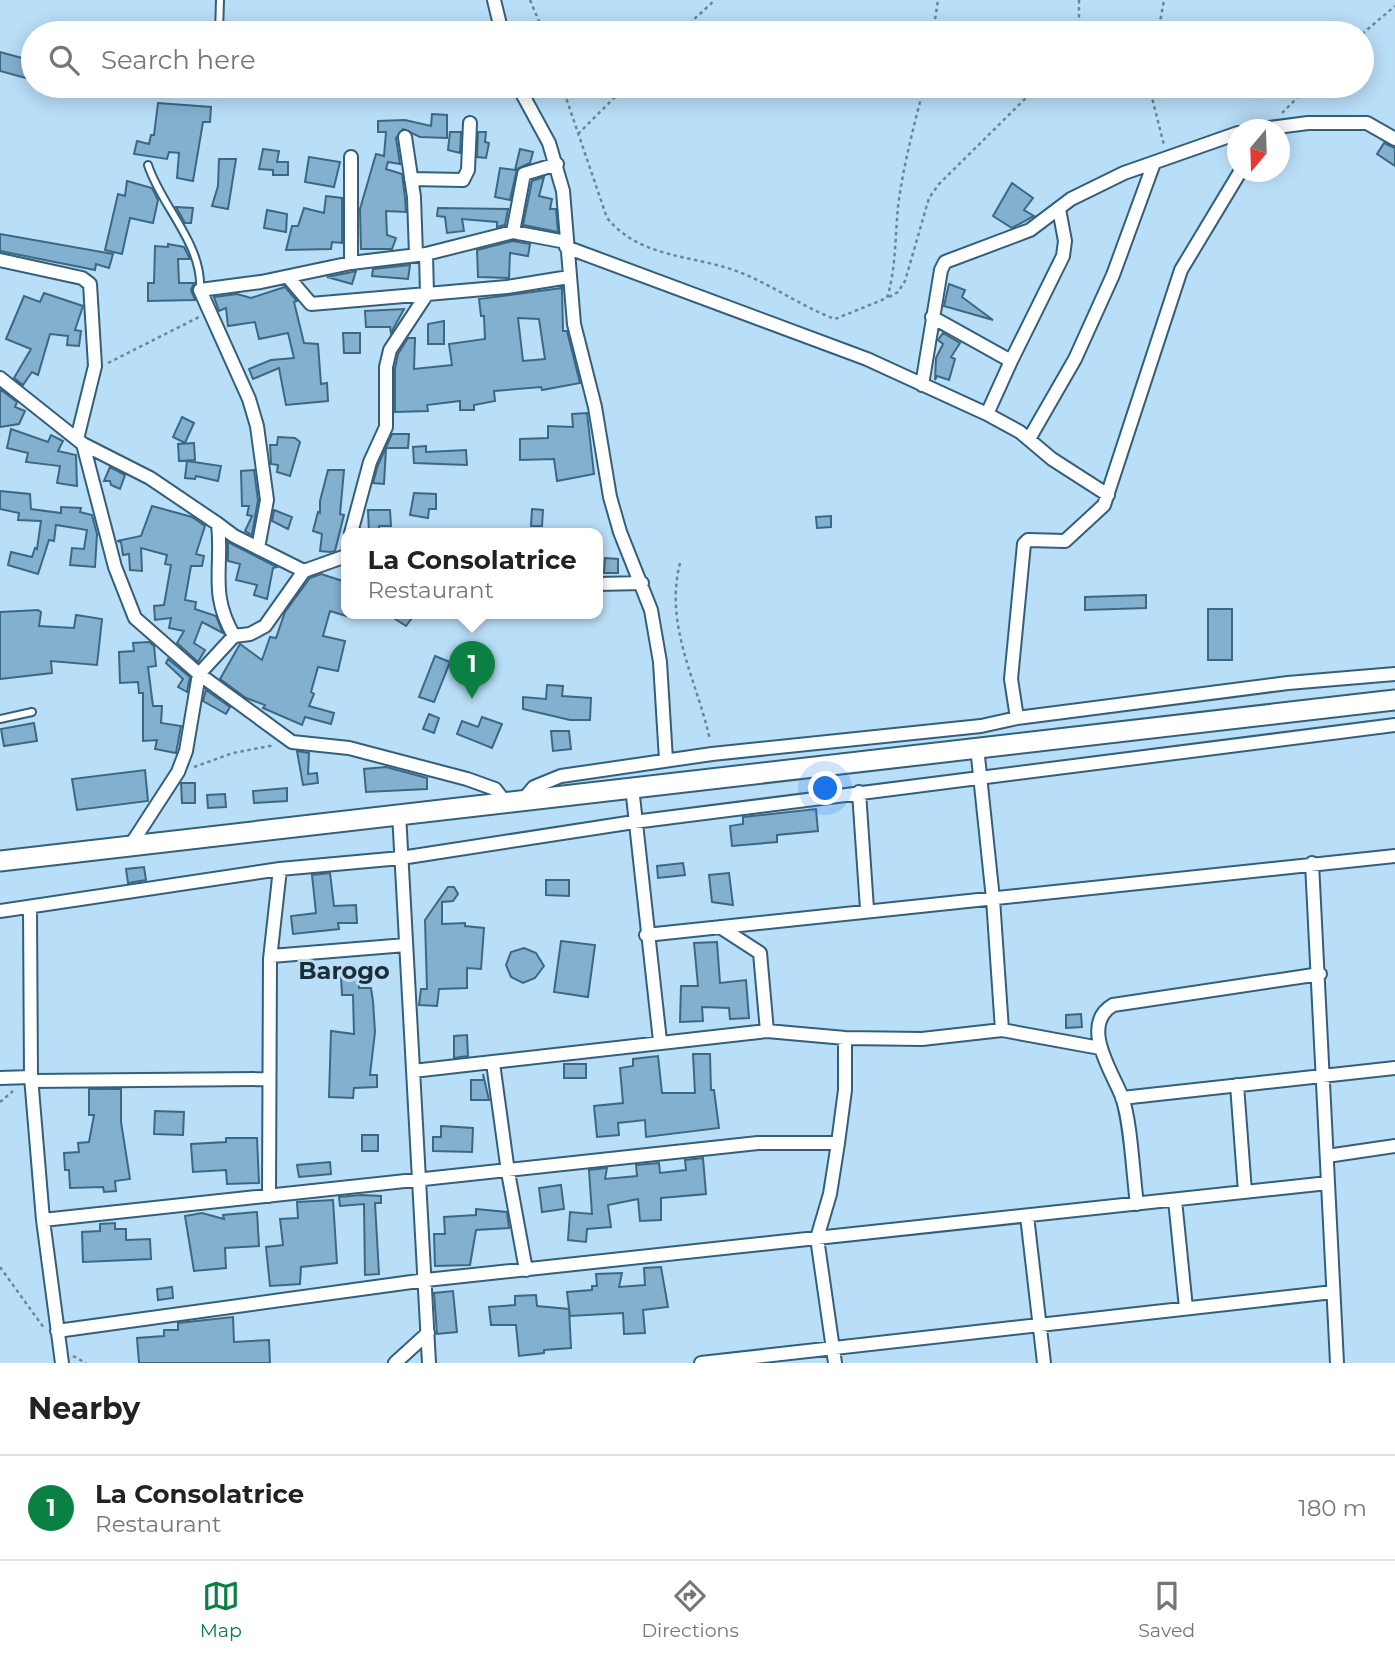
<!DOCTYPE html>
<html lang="en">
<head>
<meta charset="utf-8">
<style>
  :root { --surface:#fff; --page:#f2f2f2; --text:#222; --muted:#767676; --line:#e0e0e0; --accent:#0b8043 }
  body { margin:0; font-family:Montserrat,sans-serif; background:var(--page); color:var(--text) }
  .compass { position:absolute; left:1227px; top:119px; width:63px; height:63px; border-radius:50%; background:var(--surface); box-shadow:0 4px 18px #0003; rotate:199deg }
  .you { position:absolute; left:826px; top:789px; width:24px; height:24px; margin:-18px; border:5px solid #fff; border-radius:50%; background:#1a73e8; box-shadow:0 0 0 10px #1a73e833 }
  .badge { display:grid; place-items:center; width:46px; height:46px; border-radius:50%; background:var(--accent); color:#fff; font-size:23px; font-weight:700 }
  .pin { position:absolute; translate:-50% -58px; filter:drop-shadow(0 2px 4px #0008) }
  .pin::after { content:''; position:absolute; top:37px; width:24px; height:21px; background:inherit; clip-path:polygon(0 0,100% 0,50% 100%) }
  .popup { position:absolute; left:341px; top:528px; width:262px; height:91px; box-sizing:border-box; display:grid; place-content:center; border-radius:14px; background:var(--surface); filter:drop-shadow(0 2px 5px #0005); font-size:23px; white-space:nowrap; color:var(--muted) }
  .popup b { font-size:26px; color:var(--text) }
  .popup::after { content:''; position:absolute; left:50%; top:100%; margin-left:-14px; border:14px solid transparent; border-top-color:var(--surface) }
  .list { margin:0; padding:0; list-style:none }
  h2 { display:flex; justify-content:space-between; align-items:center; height:91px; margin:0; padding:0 28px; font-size:30px }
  h2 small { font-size:23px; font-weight:400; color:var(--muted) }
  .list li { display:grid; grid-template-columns:46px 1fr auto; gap:21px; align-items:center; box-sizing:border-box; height:105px; padding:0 28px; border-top:2px solid var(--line) }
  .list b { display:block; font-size:26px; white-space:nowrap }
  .list p { margin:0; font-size:23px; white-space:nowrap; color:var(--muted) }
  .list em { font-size:23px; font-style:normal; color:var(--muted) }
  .icon { flex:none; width:38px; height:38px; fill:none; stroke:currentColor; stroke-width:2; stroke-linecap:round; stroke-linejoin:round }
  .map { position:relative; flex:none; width:1395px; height:1363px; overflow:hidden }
  .search { position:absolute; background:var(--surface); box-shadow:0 4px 18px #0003; left:21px; right:21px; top:21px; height:77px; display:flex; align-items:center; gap:18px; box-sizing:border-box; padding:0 24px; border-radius:38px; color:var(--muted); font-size:26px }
  .sheet { height:196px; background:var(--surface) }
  nav { display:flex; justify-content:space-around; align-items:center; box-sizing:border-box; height:98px; border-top:2px solid var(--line); background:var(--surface); font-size:19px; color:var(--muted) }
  nav a { display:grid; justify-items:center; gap:4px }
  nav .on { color:var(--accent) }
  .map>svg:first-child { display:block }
  .building { fill:#83b0cf; stroke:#3d6884; stroke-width:2; fill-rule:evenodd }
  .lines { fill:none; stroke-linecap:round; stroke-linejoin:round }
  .service-casing { stroke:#345f7b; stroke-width:10 }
  .minor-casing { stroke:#345f7b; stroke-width:16 }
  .trunk-casing { stroke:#345f7b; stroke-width:23 }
  .path { stroke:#6b8699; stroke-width:2.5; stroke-dasharray:3.5 3.5; stroke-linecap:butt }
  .service { stroke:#fff; stroke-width:6 }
  .minor { stroke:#fff; stroke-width:12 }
  .trunk { stroke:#fff; stroke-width:19 }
  .labels { text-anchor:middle; stroke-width:6; stroke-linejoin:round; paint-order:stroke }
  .quarter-label { font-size:24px; font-weight:bold; fill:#1b2d39; stroke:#b9def8 }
</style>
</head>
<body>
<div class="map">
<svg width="1395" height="1363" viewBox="0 0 1395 1363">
  <rect width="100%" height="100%" fill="#b9def8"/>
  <!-- building -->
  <path class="building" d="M0,52L33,61V80L0,71Z
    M158,103L211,107L210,122H203L193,181L177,178L179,153L169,152L167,159L134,154L137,141L149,144L151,135H154Z
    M432,114L447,115V138L420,137L403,129L396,138L400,164L388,162L386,169L402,174L405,198L406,212L386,211L387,235L396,238L392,249H361L360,209L376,154L384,156L386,132H378V121L405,120L431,126Z
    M450,132H461L460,153L448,150Z
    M478,132H486L485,142L489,143L486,158L477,157Z
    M1384,143L1395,148V166L1377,154Z
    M263,149L279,151L277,162H288V175H273V170L259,169Z
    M520,149L533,152L530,163L517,169L510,200L495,197L500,168L515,170Z
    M309,157L340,162L334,187L305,182Z
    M219,159H236L228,209L212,206L218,186Z
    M544,177L539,196L552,199L550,209H556L558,232L523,225L532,181Z
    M127,181L152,188L158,200L153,223L130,218L122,254L105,250L118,194L125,196Z
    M1012,183L1033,198L1024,210L1034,216L1012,228L993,216Z
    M326,196L342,198V243L332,242L331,249L286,250L292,226H298L304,208L324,213Z
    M176,207L193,208L191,223H185Z
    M438,208L508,209L505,225L497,227V222L462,219L464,231L447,233L445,217L437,216Z
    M267,210L287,214L286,232L264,228Z
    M0,234L113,254L109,268L96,264L95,270L0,251Z
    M513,241L530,244L528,256L510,253L509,278L478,277L477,250Z
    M168,244L184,247L190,259H178L179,283H194L191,290L195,300L148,301V283H154L155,246L168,247Z
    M410,265L408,279L372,276L373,269Z
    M356,271L352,284L327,277L352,272Z
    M949,284L965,290L962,297L993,320L944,306Z
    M285,287L297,301L294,302L304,343L318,344L321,384L327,383L328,401L286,405L279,368L253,379L249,369L271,360L294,358L288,333L259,339L255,322L228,326L226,308L219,311L214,297L237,294L251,298Z
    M562,288L563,331H567L580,383L542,390L541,387L494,391L495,401L474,405V410H460V401L427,405L428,411L395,412V368L398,354L408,338H415L414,369L452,365L449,344L485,339L484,316H481L479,299ZM518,318L539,319L545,359L523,361Z
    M44,293L83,306L75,330L81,331L79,346L67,345L68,336L50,334L38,375L32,372L23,385L14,378L31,349L6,339L24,296L40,302Z
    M404,309L391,333L390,327H366L365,311Z
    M444,321V344H428V324Z
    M343,333H360V353H344Z
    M943,333L960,343L951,357L955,359L949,380L937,376L935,380L936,358L943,344L938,340Z
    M0,389L17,402L15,407L25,411L19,424L0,427Z
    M587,413L594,474L557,481L554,459L520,460V439L548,438V426L573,427L572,414Z
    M182,417L194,423L185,443L173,437Z
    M11,429L48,442L51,435L63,441L58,451L76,455L77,486L57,483L60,466L26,462L28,453L7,448Z
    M392,434H409L408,448H386L384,484L373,483L378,465Z
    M278,437L295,438L300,442L290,476L277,472L278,465L271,464L270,445H277Z
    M194,443L195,460L179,461L178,444Z
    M426,446V452L466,450L467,465L414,463L413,447Z
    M187,461L221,466L218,481L196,476L195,479L185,478Z
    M110,467L125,475L120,489L111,485L110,481H104Z
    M254,470L258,500L252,535L245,531L252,516L247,515L249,506H242L241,471Z
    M328,470H344L340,514L344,515L335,551L330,552L320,551L322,534L313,531L318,512L320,513V501Z
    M0,491L30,494L31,509L61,513V507L81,508L80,512L92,515L97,534L95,567L70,565L72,548L84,549L87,530L56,525L54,541L49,540L38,574L8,565L11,552L32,557L35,548L37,549L41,521L18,520L19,513L0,509Z
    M414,493L436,494V509H429L428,518L410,515Z
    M152,506L192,517L205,526L196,554L204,556L202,566H191L185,600L196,602L195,609L216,616L223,633L202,622L194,643L205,650L198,662L177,643L184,631L169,628L171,618L155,620L154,606L164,605L171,565L165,564L167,555L141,548L142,571L130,570L129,554L123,555L121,542L117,541L141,536Z
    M532,509L543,510L542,526H531Z
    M274,510L292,517L288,529L272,521Z
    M368,510H390L391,526H379V533H369Z
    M831,516V527L817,528L816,517Z
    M228,542L277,567L273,568L267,599L254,595L257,585L236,580L240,564L228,561Z
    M605,558L618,559V573H604Z
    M321,574L346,582V616L330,611L323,636L345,641L338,671L318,667L311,692L314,694L309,706L334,713L331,724L305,717L302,725L263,708L265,705L246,698L220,679L240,644L262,660L270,637L276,638L285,612L310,578Z
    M1146,595V608L1085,610V597Z
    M1208,609H1232V660H1208Z
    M38,610L41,612L39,626L74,628L76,615L102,619L97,665L51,661L52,673L0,679V612Z
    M386,613H405L412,618L406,626Z
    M149,642L154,646L156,666L148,667L153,706H162L161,723L181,726L176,753L155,749L157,740L143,741V693H139L138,682L120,683L119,652L134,651L133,643Z
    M435,656L450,662L434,702L419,697Z
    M168,659L190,677L187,692L178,687L183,679L166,663Z
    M547,685L563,686L562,696L591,698L590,720H570L523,709V697L546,699Z
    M206,690L230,707L226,714L203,701Z
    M429,714L439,718L434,733L423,729Z
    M482,717L502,724L492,748L457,734L462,721L478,727Z
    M34,723L37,741L4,746L1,729Z
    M551,731H569L571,749L553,751Z
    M297,751L309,753L308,774L317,773L318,783L303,785Z
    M386,767L427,778V789L366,792L364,769Z
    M145,770L148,801L77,810L72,779Z
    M181,783H195V803H182Z
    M287,788V801L254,803L253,791Z
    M225,794L226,807L208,808L207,795Z
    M816,809L818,831L777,835V842L732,846L730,826L743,824V817Z
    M683,863L685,875L658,878L657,866Z
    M144,867L146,880L128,883L126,869Z
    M330,873L334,906L356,905L357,923H338L339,929L293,934L291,916L316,913L312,875Z
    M729,873L733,905L712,902L709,875Z
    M546,880H569V896L546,895Z
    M448,887H454L458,894L453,901L442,902V924L465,923V926L484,928L481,969L467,968V988L439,989L437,1006L419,1005L421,989H427L425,920Z
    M561,941L595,945L588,997L554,992Z
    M717,942L720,983L746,980L749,1018L730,1019L729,1008L702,1007L703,1021L680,1022L681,986H698L694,943Z
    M524,948L536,953L544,966L535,978L523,983L511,977L506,965L511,952Z
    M341,977H359V988H371L373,1001L375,1032L370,1075H377V1087L354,1088L353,1098L329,1097L331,1031L354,1034L353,995H342Z
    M1081,1014L1082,1027L1066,1028V1015Z
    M467,1035L468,1056L454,1058V1036Z
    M693,1054H710L711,1090H714L719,1128L646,1137L645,1120L618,1123L619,1135L597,1137L594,1106L623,1103L620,1068L633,1066V1059L658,1056L662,1093H695Z
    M564,1064H586V1078H564Z
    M483,1074L489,1100H471V1080H484Z
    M89,1089H121V1122L130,1179L115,1181L116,1191L104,1192L103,1187L70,1188L69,1170H65L64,1153L79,1152L78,1143L89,1142L94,1115H89Z
    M155,1111L184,1112L183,1135L154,1134Z
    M441,1126L473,1128L472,1152L433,1151V1137H441Z
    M362,1135H378V1151H362Z
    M226,1138H257L259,1183L227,1184L226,1170L193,1172L191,1144L226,1142Z
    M703,1158L706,1194L661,1198V1220L640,1221L638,1199L608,1205L611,1227L587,1229L586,1242L568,1240L570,1212L592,1214L589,1170L607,1168L605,1179L637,1176L636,1165L659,1163L660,1173L686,1170L685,1160Z
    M330,1162L331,1174L299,1177L297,1165Z
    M561,1185L564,1209L542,1212L539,1188Z
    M361,1195L381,1196V1203H375L379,1274L365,1275L364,1204L340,1206L339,1197Z
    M333,1200L337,1263L301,1267L300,1284L270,1286L266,1247L283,1245L280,1219L298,1218L297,1202Z
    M476,1209L507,1212L509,1228L476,1230L470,1265L435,1266L434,1234H445L444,1217L476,1215Z
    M257,1212L259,1246L225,1248L226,1268L194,1271L185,1216L202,1213L224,1219L223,1215Z
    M115,1223V1229H126V1240L150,1239L151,1259L83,1262L82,1232L100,1231V1224Z
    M661,1267L668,1307L643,1310L645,1333L624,1334L623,1313L570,1316L567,1292L592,1290V1286H597L596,1274L622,1273L619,1287L645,1285L644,1268Z
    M172,1287L173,1298L158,1300L157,1289Z
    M453,1291L457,1332L437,1334L434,1293Z
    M536,1295L537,1306L569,1309L571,1348L544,1350V1353L519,1356L516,1325H491L489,1307L515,1305V1296Z
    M233,1317L234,1342L269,1340L270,1363H139L137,1338L164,1336V1330H178V1323Z"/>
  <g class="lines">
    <!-- service casing -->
    <g class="service-casing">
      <path id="service" d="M219,33L220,0
        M148,165C161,206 203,244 200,290
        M0,719L32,712"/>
    </g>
    <!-- minor casing -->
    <g class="minor-casing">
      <path id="minor" d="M494,0L502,33
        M518,86L549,143L563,191L574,324L595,407L610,497L620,532L651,610L660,662L666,760
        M1254,130L1308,123H1367L1395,139
        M405,137L414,197L416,255
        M351,157V263
        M411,179L463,180L468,170L470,123
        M513,232L524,174L557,164
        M566,247L867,359L987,414L1020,432L1052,459L1108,495
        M0,260L82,278L90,284L95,366L77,439
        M288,277L311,304L427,294L426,254
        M932,317L1011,361L987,414
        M1011,361L1063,256L1065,241L1059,209
        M0,378L83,444L115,567L135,618L199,674L292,742L349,748L467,779L495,789L506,803
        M922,385L941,270L945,262L1030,230L1071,199L1124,173L1238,133
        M1029,439L1075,359L1113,275L1154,163
        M83,444L150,478L218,524C223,570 209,593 234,636
        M218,524L234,536L304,571
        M351,533L370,462L386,427V367L390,350L427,294L507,287L569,277
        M258,548L267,500L257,426L249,399L200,290L261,282L351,263L426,254L513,232L566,242
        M598,584L642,583
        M1017,718L1011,679L1024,544L1028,540L1065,541L1104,505L1181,270L1240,172
        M977,747L993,899L1002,1030
        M632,787L660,1041
        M859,792L867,909
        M523,800L534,787L561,776L712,754L981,726L1017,718L1288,683L1395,674
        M399,813L429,1363
        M130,846L178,772L186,751L199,674L234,636L250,634L265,626L304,571L346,556
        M1312,863L1337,1363
        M30,908L31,1077L43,1220L62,1363
        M0,911L280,869L401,858L634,822L1395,725
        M720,927L760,953L767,1031
        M646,935L1395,856
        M271,956L406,945
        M493,1063L508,1172L526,1270
        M413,1071L767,1031L845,1038L922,1039L1002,1030L1100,1048
        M0,1078L31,1077
        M32,1081L269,1079
        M1237,1085L1245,1192
        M1122,1098L1395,1068
        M1327,1156L1395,1146
        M269,1196L270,959L280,869
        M1175,1200L1186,1308
        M1137,1204C1133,1175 1131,1122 1122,1097C1113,1073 1079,1025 1113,1005L1320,974
        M1027,1216L1044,1363
        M43,1220L758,1143H838
        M57,1331L426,1280L1328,1183
        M395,1363L428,1333
        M701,1363L1333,1292
        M835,1363L817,1238L830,1194L838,1143L845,1090V1038"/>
    </g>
    <!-- trunk casing -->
    <g class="trunk-casing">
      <path id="trunk" d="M0,861L1395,700"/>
    </g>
    <!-- path -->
    <path class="path" d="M530,0L544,33
      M1079,0V33
      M679,33L715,0
      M933,33L938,0
      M1158,33L1164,0
      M1362,34L1395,6
      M562,86L607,218C643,261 697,254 744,274C775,287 803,307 835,319L887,298C896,269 895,237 898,207C903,166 914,126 924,86
      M1149,86L1164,145
      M1282,113L1309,86
      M578,134L626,86
      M889,297L898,292L905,281L929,198L939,184L1038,86
      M108,363L199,317
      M680,563C664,626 697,680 710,740
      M194,767L233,753L275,745
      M0,1102L13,1091
      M0,1267L44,1328
      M73,1356L86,1363"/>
    <!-- service -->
    <use href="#service" class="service"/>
    <!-- minor -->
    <use href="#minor" class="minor"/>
    <!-- trunk -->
    <use href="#trunk" class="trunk"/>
  </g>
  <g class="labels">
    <!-- quarter labels -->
    <g class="quarter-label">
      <text x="344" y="979">Barogo</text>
    </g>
  </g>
</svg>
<svg class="compass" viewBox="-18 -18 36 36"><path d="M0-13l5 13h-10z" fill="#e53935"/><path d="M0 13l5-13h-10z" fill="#767676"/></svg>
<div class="you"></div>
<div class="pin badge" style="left:472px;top:699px">1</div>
<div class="popup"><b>La Consolatrice</b>Restaurant</div>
<div class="search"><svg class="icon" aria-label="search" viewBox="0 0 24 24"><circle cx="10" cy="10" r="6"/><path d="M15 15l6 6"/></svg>Search here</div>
</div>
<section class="sheet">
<h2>Nearby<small></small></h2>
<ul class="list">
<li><span class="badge">1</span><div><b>La Consolatrice</b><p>Restaurant</p></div><em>180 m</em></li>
</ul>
</section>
<nav>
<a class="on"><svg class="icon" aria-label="map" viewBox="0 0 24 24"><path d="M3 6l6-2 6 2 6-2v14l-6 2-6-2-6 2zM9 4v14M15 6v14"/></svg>Map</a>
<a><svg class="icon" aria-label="directions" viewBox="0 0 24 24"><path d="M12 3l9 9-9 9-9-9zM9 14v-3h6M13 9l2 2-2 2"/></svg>Directions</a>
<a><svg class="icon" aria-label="saved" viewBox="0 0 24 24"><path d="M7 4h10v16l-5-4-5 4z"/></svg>Saved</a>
</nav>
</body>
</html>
